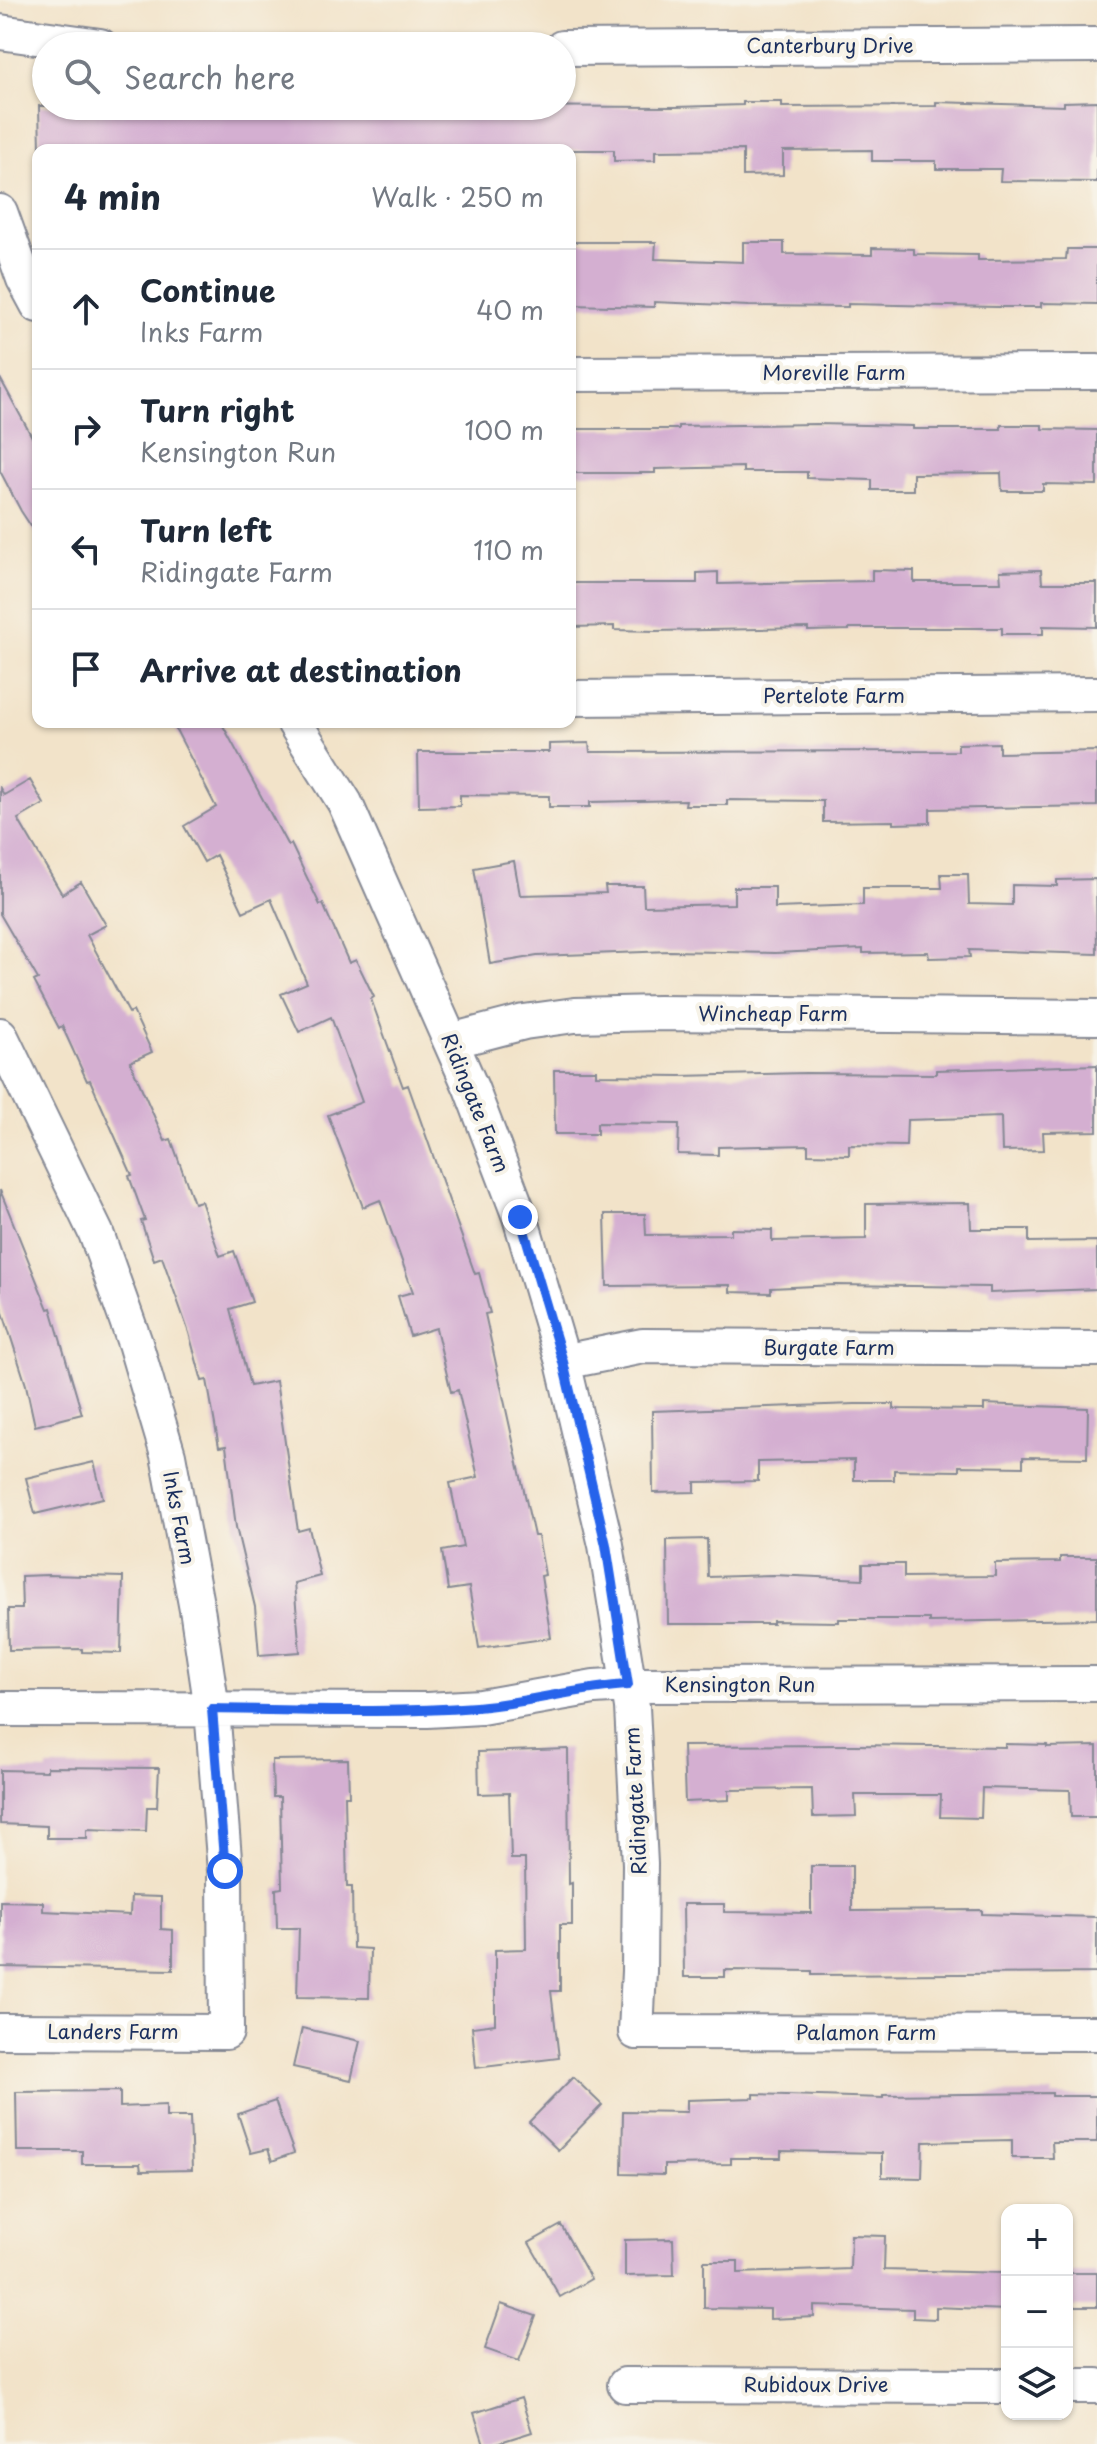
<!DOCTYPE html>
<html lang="en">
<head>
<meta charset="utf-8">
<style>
  :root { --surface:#fff; --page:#f6f6f7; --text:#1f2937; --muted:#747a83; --line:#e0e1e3 }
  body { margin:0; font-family:"Playpen Sans",sans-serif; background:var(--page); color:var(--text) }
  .controls { position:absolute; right:24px; bottom:24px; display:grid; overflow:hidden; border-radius:16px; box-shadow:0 2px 6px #0004 }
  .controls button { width:72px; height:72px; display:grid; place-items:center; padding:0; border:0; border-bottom:2px solid var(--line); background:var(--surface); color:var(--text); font:40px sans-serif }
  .stop { position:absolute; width:24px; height:24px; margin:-18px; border:6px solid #2563eb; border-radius:50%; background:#fff }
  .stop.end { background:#2563eb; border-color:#fff; box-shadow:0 2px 8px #0008 }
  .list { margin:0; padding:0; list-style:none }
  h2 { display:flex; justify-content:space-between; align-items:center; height:104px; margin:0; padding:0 32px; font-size:34px }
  h2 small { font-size:26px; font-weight:400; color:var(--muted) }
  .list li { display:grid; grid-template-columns:52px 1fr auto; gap:24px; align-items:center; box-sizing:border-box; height:120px; padding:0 32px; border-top:2px solid var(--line) }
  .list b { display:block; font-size:30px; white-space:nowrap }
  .list p { margin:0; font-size:26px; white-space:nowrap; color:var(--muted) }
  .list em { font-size:26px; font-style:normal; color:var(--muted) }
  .icon { flex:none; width:44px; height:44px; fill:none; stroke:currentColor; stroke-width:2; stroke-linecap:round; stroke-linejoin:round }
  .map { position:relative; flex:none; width:1097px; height:2444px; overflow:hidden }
  .search { position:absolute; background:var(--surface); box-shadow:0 2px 6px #0004; left:32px; top:32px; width:544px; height:88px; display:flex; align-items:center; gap:20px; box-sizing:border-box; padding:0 28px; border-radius:44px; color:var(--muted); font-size:30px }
  .panel { position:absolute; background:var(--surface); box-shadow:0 2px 6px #0004; left:32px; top:144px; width:544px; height:584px; border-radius:16px }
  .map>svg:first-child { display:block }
  .building { fill:#d4afd1 }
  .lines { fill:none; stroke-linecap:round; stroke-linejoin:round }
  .street-casing { stroke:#868994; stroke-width:38 }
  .street { stroke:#fff; stroke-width:34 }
  .route { stroke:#2563eb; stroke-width:10 }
  .labels { text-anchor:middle; stroke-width:8; stroke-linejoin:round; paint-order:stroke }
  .street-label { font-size:20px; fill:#1b2f5e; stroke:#f7f3e8 }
</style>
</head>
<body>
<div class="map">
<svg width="1097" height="2444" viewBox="0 0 1097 2444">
  <rect width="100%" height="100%" fill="#f7f3e8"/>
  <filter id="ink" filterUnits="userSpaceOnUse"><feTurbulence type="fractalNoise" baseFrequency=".0125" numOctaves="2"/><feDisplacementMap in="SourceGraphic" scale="16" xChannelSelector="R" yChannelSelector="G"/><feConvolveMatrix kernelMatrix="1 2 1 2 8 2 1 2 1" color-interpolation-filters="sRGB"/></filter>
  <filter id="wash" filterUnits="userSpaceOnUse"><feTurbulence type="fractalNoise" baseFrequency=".006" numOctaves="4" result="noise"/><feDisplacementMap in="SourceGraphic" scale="32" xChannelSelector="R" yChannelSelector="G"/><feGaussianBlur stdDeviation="1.8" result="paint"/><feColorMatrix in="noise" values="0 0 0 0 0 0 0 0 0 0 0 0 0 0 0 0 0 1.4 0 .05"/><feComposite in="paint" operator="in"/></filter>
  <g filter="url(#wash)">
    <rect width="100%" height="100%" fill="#f2e3c9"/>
    <g id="blocks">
      <!-- building -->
      <path class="building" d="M1097,101V182L1000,181L1001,169H936V161H872V150L783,151V175L743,176V150L655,151V160L614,161V150H40L39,106H318V110L424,106L675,107L743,105V102H782V107L936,106V102L1064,106V102Z
        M570,242H656L655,259L743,262V242H784V254L872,255V248L914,249V254L978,255V260L1066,259L1067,249H1097V304L1041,303V307H998L848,304V307L749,306L654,302V307L570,305Z
        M0,378L38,448V537L21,511L0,471Z
        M816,424L913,426V429H1001V425H1042V429L1097,430V485L1043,484V491H1002L1001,473L913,474V490H872V480L807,478V472H743V467L655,469V473H570V429H678V426Z
        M872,570L914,571V582H1001L1000,571L1041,570L1042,583H1097V627L1043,626V634H1002V628H849V630L808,631V628L655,631L614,630V626L570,627V583H697V573L718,572V584L872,581Z
        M172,722H221L288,846L291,844L320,905L323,904L349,963L356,960L374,997L371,999L403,1087L408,1085L475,1274L479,1273L490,1313L485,1314L534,1536H538L545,1575L541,1576L551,1638L479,1648L469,1587L448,1590L442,1551L463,1547L450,1483L478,1477L458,1390L451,1392L436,1328L410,1336L398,1296L413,1292L380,1200L363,1207L328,1115L362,1102L331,1017L299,1032L281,994L307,983L271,899L243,912L216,855L204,862L184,826L216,807Z
        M589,743L590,752L958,751V744L999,743V753L1097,751V806L930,809V823L893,824V821L823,822V801L727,800V805H685L686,800L590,802V807H549V796L460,795V806L419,807L418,752H549V744Z
        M30,780L44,804L18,819L62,894L81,882L106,925L87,935L129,1013L133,1011L152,1052L130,1062L165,1141L171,1139L194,1203L201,1201L220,1256L234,1251L252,1302L230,1309L250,1386L276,1381L298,1531L309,1528L320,1576L294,1583L300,1652L259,1655L255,1607L236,1527L226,1446L219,1447L207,1380L202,1381L189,1333L162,1257L154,1260L141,1221L145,1220L129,1176L132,1175L90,1080L87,1081L62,1026L59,1028L34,981L38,979L0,914V788L4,795Z
        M514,861L520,895L606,893L605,886H643L644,906L734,904V887H775V908L863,905V888H942L941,874H968L969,904L1012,905V885L1057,886V880L1096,879L1097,954L969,950L970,957L929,958L928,952L863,953V949L775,953L670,951L537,956L490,964L474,868Z
        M1097,1065V1131L1043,1132L1044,1150L1002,1151L1001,1117L907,1120L906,1146L849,1145V1155L808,1154V1145L718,1147V1155L678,1154L679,1124L597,1123V1134H555L554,1070H596V1075L680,1076L806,1073L936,1074V1070Z
        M0,1190L48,1309L51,1308L82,1414L35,1426L26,1385L0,1303Z
        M970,1203L971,1229H1029V1242L1097,1241V1289L990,1293V1287L836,1285L771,1288V1293L730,1292V1285L607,1286L605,1214H645L646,1235L731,1234V1229L772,1230V1241L866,1239V1204Z
        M855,1404H894V1409L984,1410V1404L1088,1408L1087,1458L1023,1457V1467L959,1466V1471L894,1470V1480H854V1460L758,1462V1481L695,1482V1492L653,1493L652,1411Z
        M94,1462L103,1498L35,1514L26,1478Z
        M707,1539L708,1577L773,1575L863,1579V1564H904V1577L995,1576V1563L1060,1562V1557H1097V1619L929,1622V1619H839V1622L773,1621V1624H668L667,1540Z
        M48,1575L123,1577L121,1653L82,1652V1649L9,1650L8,1609H22L21,1576Z
        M1005,1744L1047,1745V1747L1097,1746V1817H1071L1070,1790L982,1788L981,1818L940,1817L941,1795H855L856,1816L813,1817L812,1789L729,1790V1800L685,1802L683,1746L854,1745L1005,1747Z
        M568,1749L569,1884L572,1883V1925H560V1991H551L559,2058L476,2068L472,2027L495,2024V1950L526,1949L525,1859H511L509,1793L479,1794L478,1752Z
        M348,1759L349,1796H345L347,1887H352L353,1948L370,1949L369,1998L297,1997L299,1928H277L276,1889L282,1888L280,1797H273L272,1760Z
        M47,1767L159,1768L157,1807H147L146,1831L87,1829V1838H47V1826L0,1824V1770L47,1771Z
        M811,1866H852V1911L982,1910V1914L1097,1917V1973L812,1975V1971L725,1970V1977H684L683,1904H724V1912L811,1913Z
        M131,1896L161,1897V1929L173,1930V1970L0,1967V1901L43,1902V1911L130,1915Z
        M302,2028L360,2041L351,2080L293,2067Z
        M573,2077L602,2105L558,2150L529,2122Z
        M120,2091V2107L166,2105V2117H190L192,2170L141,2171L140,2164H82V2151H17L16,2092Z
        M1052,2093V2096H1097V2142H1052L1053,2158H1012V2140L923,2142L922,2178L882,2177V2153L781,2151V2158H731V2164L664,2165V2175L622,2174L623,2111L687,2112V2100L754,2098V2094L883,2098V2095Z
        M275,2101L294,2153L272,2161L268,2149L251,2153L238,2114Z
        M561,2225L591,2279L560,2297L529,2243Z
        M851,2235L885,2236L884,2270L1007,2273V2310L936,2307V2319L913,2318V2309L814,2306V2317L770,2319V2309L704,2308V2261H738V2273L850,2269Z
        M673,2239L674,2275L625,2276V2240Z
        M1067,2273H1097V2307H1067Z
        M501,2304L536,2316L519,2361L485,2349Z
        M521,2398L532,2432L494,2444H484L474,2413Z"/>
    </g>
  </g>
  <g filter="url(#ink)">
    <use href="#blocks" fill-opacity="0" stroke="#868994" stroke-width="2"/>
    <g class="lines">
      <!-- street casing -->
      <g class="street-casing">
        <path id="street" d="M0,32L100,46
          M562,48L1097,45
          M0,212L24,279L38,305
          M570,374L1097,372
          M570,698L1097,694
          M294,722L345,803L471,1088L520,1217L563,1362L606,1545L632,1707L640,1864L639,1971L636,2032L1097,2033
          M0,1035L96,1233L135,1343L168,1455L198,1615L212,1709L225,1871L226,2032L0,2031
          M451,1041L524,1022L575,1015L658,1013L1097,1017
          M563,1362L643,1346L1097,1349
          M0,1709L427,1710L481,1707L594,1687L628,1685L1097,1684
          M625,2385L1007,2386
          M1067,2386H1097"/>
      </g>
      <!-- street -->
      <use href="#street" class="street"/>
    </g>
  </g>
  <g class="lines" filter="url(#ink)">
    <!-- route -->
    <path class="route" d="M225,1871L212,1709C300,1710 389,1714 476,1707C527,1703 577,1688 628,1685L606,1545L563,1362L520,1217"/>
  </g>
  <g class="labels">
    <!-- street labels -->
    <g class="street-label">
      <text x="830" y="53">Canterbury Drive</text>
      <text x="834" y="380">Moreville Farm</text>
      <text x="834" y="703">Pertelote Farm</text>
      <text x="773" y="1021">Wincheap Farm</text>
      <text transform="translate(475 1103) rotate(68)" y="7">Ridingate Farm</text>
      <text x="829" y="1355">Burgate Farm</text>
      <text transform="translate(179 1518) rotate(79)" y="7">Inks Farm</text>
      <text x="740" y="1692">Kensington Run</text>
      <text transform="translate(636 1801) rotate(-93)" y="7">Ridingate Farm</text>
      <text x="113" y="2039">Landers Farm</text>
      <text x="866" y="2040">Palamon Farm</text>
      <text x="816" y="2392">Rubidoux Drive</text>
    </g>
  </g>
</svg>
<div class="controls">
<button>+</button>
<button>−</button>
<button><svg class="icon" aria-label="layers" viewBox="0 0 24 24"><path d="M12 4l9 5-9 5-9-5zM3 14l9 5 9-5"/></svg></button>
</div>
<div class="stop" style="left:225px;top:1871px"></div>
<div class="stop end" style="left:520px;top:1217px"></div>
<div class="search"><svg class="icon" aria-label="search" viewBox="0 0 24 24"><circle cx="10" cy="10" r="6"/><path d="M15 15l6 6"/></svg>Search here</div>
<section class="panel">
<h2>4 min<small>Walk · 250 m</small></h2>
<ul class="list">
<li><svg class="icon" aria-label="ahead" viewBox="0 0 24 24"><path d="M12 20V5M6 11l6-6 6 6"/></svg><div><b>Continue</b><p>Inks Farm</p></div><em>40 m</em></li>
<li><svg class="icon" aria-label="right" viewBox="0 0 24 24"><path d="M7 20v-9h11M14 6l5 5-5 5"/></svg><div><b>Turn right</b><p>Kensington Run</p></div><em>100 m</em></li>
<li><svg class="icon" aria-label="left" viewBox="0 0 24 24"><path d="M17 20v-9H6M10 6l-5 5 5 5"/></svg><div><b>Turn left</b><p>Ridingate Farm</p></div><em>110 m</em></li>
<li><svg class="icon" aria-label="arrive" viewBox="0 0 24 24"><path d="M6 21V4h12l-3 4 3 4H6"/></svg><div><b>Arrive at destination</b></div></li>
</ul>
</section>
</div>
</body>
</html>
